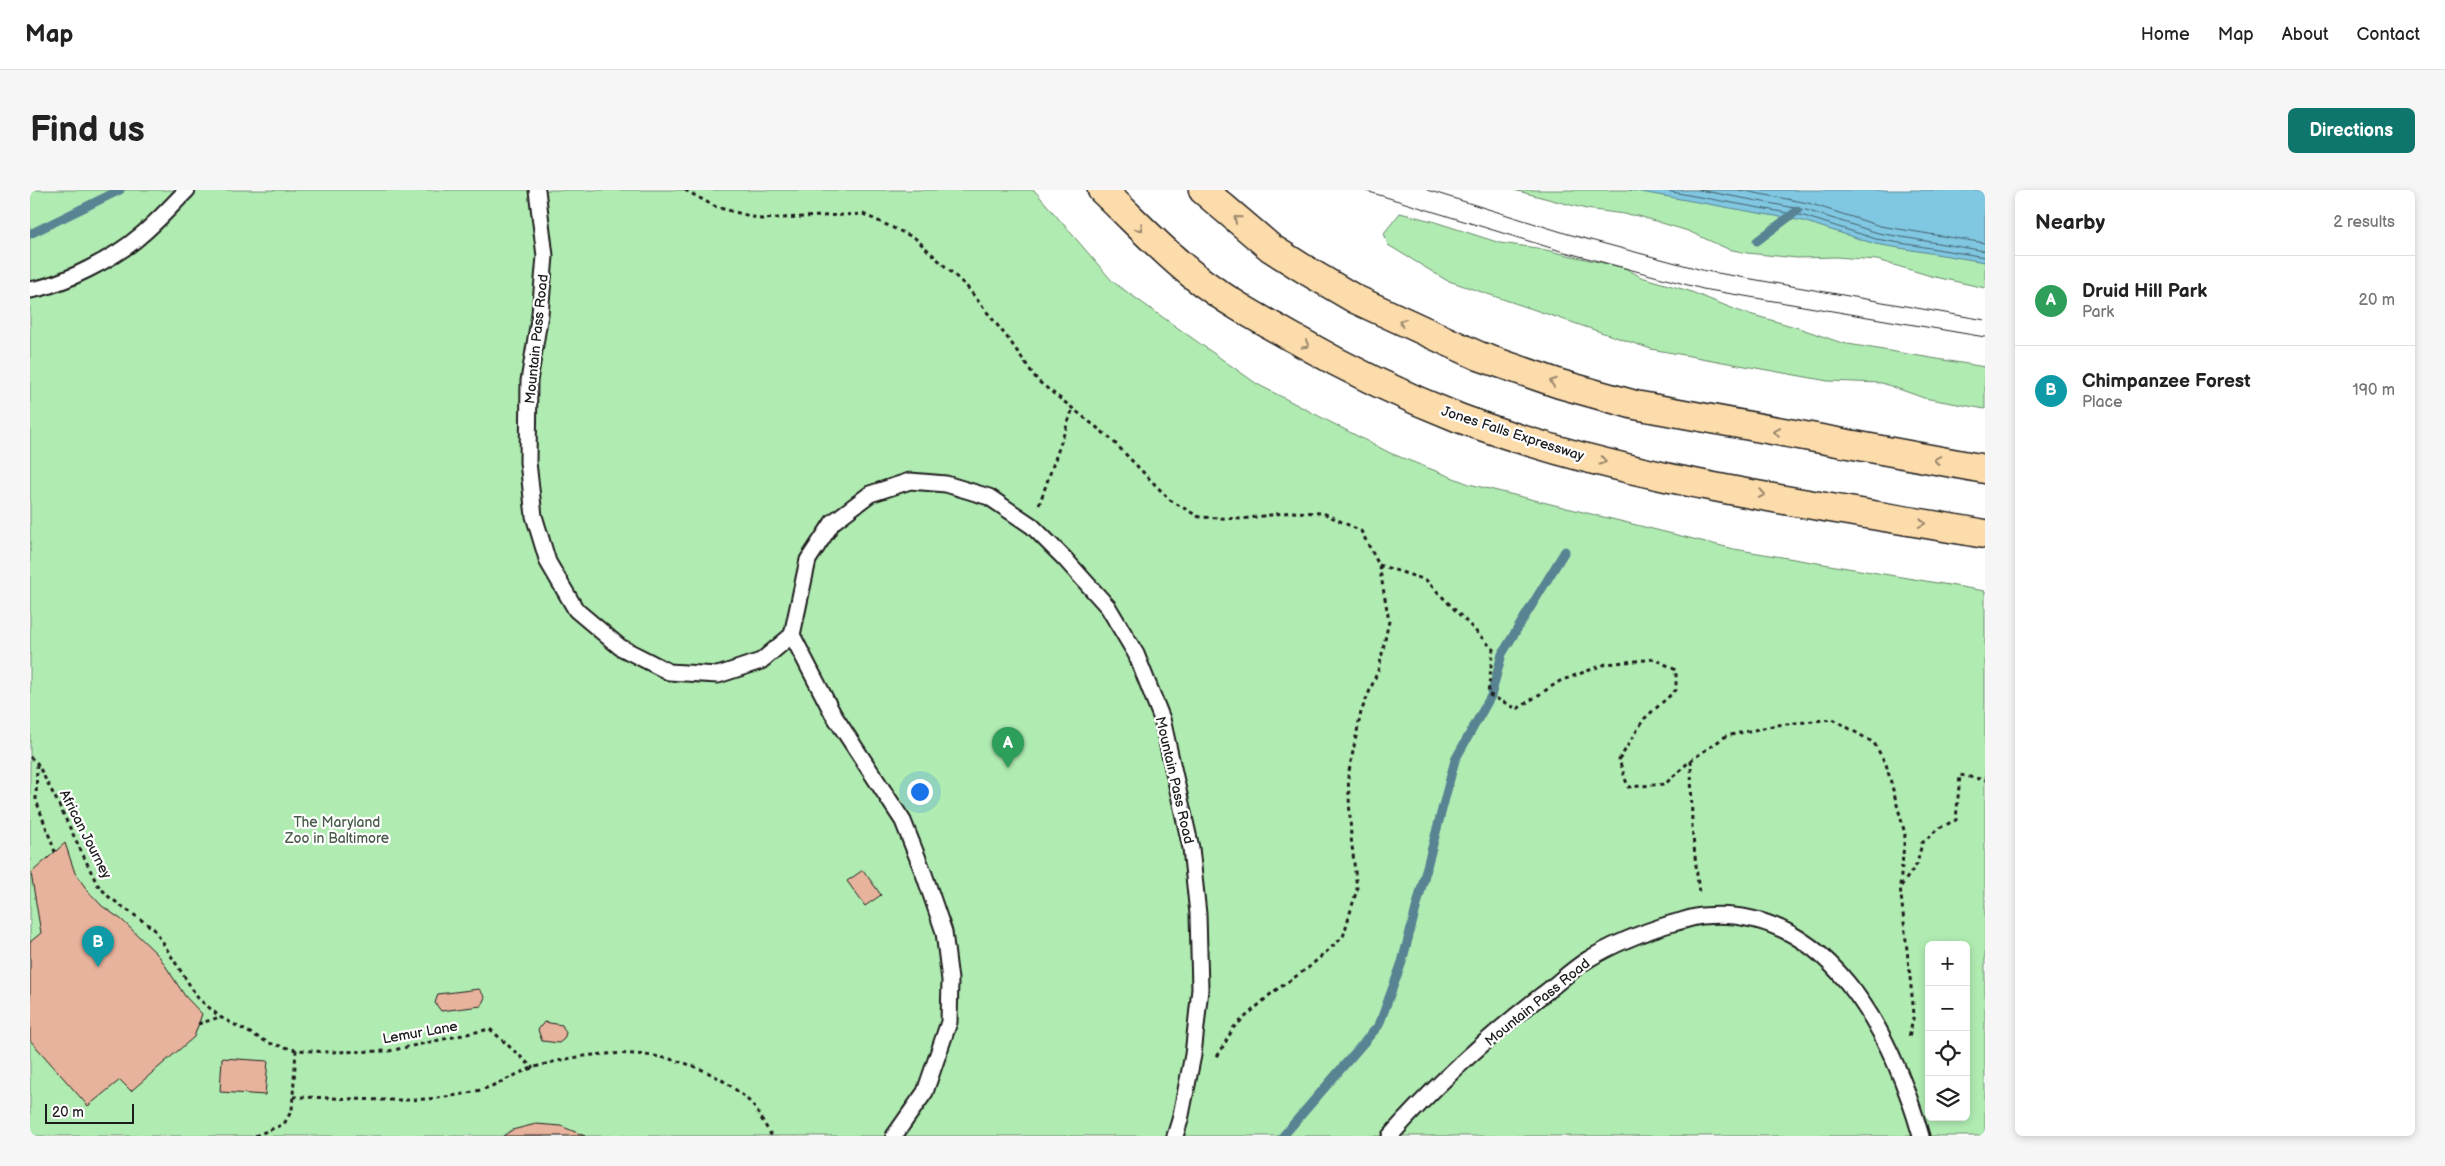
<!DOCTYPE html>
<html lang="en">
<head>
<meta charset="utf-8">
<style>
  :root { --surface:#fff; --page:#f6f6f6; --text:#222; --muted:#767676; --line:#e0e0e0; --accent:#0f766e }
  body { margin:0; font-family:"Balsamiq Sans",sans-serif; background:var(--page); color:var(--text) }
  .controls { position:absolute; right:15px; bottom:15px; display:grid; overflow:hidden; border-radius:8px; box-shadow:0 2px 8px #0003 }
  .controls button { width:45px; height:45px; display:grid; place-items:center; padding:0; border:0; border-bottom:1px solid var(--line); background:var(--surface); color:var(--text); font:25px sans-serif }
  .scale { position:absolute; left:15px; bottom:12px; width:89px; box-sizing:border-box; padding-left:5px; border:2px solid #1c1c1c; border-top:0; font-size:14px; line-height:18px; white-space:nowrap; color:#1c1c1c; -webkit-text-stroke:4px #fff; paint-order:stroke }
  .you { position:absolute; left:889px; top:601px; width:18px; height:18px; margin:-12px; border:4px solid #fff; border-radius:50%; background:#1a73e8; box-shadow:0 0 0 8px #1a73e833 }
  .badge { display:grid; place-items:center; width:32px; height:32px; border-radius:50%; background:var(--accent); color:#fff; font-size:16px; font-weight:700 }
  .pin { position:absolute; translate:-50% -41px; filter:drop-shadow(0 1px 2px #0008) }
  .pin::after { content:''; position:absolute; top:26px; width:18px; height:15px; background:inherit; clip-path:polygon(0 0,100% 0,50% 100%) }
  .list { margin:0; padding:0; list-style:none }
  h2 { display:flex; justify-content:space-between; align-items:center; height:65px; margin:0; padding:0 20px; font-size:21px }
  h2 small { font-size:16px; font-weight:400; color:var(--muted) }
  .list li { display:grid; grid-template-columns:32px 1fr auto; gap:15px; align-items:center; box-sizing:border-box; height:90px; padding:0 20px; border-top:1px solid var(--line) }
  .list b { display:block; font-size:19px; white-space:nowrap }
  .list p { margin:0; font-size:16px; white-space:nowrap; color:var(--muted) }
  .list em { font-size:16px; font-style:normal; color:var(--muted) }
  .icon { flex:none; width:28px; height:28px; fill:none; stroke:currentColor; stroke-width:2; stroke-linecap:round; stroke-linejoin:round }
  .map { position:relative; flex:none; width:1955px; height:946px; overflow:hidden; border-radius:8px }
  header { display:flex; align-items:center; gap:30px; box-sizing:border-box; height:70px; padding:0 25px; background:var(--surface); border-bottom:1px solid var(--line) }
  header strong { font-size:24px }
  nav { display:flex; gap:28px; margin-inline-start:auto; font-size:18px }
  .intro { display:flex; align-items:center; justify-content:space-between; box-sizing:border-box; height:120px; padding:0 30px }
  h1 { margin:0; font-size:35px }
  .button { padding:12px 22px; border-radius:8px; background:var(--accent); color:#fff; font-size:18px; font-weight:700 }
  main { display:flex; gap:30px; padding:0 30px }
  aside { flex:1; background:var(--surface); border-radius:8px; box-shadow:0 2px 8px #0003 }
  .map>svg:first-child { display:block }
  .green { fill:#b0ecb2; stroke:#668467; fill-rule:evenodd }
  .water { fill:#80c7e1; stroke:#588392 }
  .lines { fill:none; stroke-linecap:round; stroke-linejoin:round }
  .shore { stroke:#44606b; stroke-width:1 }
  .stream { stroke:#588392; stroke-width:9 }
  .building { fill:#e8b39c; stroke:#1c1c1c }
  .lane-casing { stroke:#1c1c1c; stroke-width:19 }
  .highway-casing { stroke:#1c1c1c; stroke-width:31 }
  .path { stroke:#1c1c1c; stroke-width:3; stroke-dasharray:4 4; stroke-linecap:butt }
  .lane { stroke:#fff; stroke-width:15 }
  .highway { stroke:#fddcac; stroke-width:28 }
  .tram { stroke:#1c1c1c; stroke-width:1 }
  .oneway { stroke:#98866b }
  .labels { text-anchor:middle; stroke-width:4.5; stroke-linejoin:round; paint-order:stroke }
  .street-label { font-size:14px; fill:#1c1c1c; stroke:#fff }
  .park-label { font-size:14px; fill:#485a49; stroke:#fff }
</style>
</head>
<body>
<header>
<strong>Map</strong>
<nav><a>Home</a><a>Map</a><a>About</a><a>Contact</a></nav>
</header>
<div class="intro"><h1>Find us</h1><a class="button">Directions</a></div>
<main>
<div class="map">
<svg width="1955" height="946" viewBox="0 0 1955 946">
  <rect width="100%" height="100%" fill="#fff"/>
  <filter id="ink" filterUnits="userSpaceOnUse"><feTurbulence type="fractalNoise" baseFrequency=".02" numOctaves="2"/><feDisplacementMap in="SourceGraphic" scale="10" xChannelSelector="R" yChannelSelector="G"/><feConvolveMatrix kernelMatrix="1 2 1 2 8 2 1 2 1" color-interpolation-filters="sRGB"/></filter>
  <g filter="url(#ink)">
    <!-- green -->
    <path class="green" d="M0,0H1004L1083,92L1227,194L1360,263L1439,294L1704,359L1955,401V946H0ZM1899,755H1936V927H1899Z
      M1484,0H1766L1955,27V98L1901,86L1847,70L1806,67L1767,68L1717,63L1698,59L1658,41L1609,26L1556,19Z
      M1370,23L1402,31L1470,53L1507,58L1595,78L1611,87L1659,101L1709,121L1769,138L1812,153L1955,177V219L1894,208L1852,193L1798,191L1621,159L1416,90L1358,55L1354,43Z"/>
    <!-- water -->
    <path class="water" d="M1600,0H1955V72L1845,54L1773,31Z"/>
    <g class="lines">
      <!-- shore -->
      <path class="shore" d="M1631,0L1774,26L1846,49L1955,67
        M1669,0L1776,20L1848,43L1955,61
        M1709,0L1778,13L1850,36L1955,53"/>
      <!-- stream -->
      <path class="stream" d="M0,44L90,0
        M1727,51L1767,21
        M1253,946L1349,835L1372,772L1425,570L1461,506L1472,464L1535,361"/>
    </g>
    <!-- building -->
    <path class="building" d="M35,653L45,683L58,701L72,716L92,730L129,766L155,806L172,824L164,847L101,901L90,890L58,916L0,850V752L11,743L1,683Z
      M833,680L851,705L835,716L817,691Z
      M449,799L455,807L451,816L411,821L405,813L408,804Z
      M514,832L532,835L536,843L534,849L529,853L512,851L508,840Z
      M192,868L238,871L235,905L190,902Z
      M506,934L531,936L555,946H473L482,940Z"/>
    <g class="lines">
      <!-- lane casing -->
      <g class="lane-casing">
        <path id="lane" d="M507,0L515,66L510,124L499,191L498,272L504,326L518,372L546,420L590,457L639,482L688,485L731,471L762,445L778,370L803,332L840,304L880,291L916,294L959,307L1002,336L1035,369L1078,417L1106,464L1132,529L1161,658L1168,724L1170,799L1163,865L1150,930L1145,946
          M0,100C32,95 85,68 110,46C127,32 142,15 157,0
          M762,445L803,524L873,631L894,684L914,742L920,790L919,832L895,902L864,946
          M1360,946C1406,894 1458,847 1512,805C1527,794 1541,780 1557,770C1583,754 1613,742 1643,733C1652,731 1662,727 1672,726C1798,714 1862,844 1891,946"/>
      </g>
      <!-- highway casing -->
      <g class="highway-casing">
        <path id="highway" d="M1072,0C1103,29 1131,60 1164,86C1196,111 1233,131 1267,150C1319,180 1373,206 1429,228C1597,291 1779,313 1955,344
          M1173,0L1241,58L1279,82L1325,109L1449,166L1530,194L1605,215L1955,279"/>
      </g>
      <!-- path -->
      <path class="path" d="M655,0L686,17L731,29L833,24L885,48L937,97L980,151L1008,191L1080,248L1140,310L1169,327L1212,329L1261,322L1293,323L1331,341L1349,375L1359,431L1349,478L1331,522L1318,586L1321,647L1327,699L1313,747L1278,778L1243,802L1204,837L1187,867
        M1009,315L1043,218
        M1349,375L1396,390L1463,459L1458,504L1487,519L1530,491L1576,474L1625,469L1646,480V500L1614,529L1589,570L1598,597L1635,594L1661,570L1696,546L1747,535L1803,529L1844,553L1856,574L1875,644L1870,696L1884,824L1879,848
        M0,567L7,573L27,611L67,694L79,707L124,739L168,808L190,827L239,853L266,860L298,862L359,861L460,839L503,878
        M1661,570L1662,637L1669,704
        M7,574L6,610L25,662
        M1871,696L1887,674L1892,653L1909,638L1926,630L1930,585L1955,590
        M168,834L190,827
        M263,907C313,907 365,914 415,907C429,905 446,902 459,897C475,891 489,882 505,877C577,855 661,856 719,911C728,920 734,935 742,946
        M225,946L254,934L262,920L266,860"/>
      <!-- lane -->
      <use href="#lane" class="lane"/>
      <!-- highway -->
      <use href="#highway" class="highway"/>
      <!-- tram -->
      <path class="tram" d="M1333,0L1531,61L1673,99L1955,147
        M1397,0L1538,44L1676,81L1955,130"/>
    </g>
    <!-- one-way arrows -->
    <defs><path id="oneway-chevron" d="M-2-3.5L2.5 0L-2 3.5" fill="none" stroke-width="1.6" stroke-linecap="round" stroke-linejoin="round" transform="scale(1.25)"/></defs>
    <g class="oneway">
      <use href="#oneway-chevron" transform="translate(1207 29) rotate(-140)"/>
      <use href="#oneway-chevron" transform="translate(1110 38) rotate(45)"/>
      <use href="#oneway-chevron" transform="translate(1372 132) rotate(-155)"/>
      <use href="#oneway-chevron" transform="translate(1276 155) rotate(30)"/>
      <use href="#oneway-chevron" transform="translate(1523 192) rotate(-161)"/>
      <use href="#oneway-chevron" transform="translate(1747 242) rotate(-170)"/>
      <use href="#oneway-chevron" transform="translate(1907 270) rotate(-170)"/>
      <use href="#oneway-chevron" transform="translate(1573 271) rotate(15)"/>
      <use href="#oneway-chevron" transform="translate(1732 304) rotate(10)"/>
      <use href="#oneway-chevron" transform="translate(1892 333) rotate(10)"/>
    </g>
  </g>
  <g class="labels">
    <!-- street labels -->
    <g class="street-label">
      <text transform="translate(506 149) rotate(-84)" y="5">Mountain Pass Road</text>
      <text transform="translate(1483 243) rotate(18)" y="5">Jones Falls Expressway</text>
      <text transform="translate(1145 590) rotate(77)" y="5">Mountain Pass Road</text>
      <text transform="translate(56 644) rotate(63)" y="5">African Journey</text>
      <text transform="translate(1507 812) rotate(-39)" y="5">Mountain Pass Road</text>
      <text transform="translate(390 842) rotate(-10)" y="5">Lemur Lane</text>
    </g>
    <!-- park labels -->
    <g class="park-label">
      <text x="307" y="637">The Maryland<tspan x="307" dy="16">Zoo in Baltimore</tspan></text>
    </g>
  </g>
</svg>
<div class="controls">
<button>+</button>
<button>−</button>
<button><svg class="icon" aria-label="locate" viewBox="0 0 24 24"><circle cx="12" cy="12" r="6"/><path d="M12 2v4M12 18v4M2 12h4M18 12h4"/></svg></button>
<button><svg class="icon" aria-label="layers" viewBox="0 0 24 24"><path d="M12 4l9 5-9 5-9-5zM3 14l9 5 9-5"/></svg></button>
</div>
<div class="scale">20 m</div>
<div class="you"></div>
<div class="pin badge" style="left:978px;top:578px;background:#2e9e5b">A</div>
<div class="pin badge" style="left:68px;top:777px;background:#0f9aa8">B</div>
</div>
<aside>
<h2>Nearby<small>2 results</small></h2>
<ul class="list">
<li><span class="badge" style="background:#2e9e5b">A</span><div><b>Druid Hill Park</b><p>Park</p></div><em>20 m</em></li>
<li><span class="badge" style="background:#0f9aa8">B</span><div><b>Chimpanzee Forest</b><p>Place</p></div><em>190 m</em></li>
</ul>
</aside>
</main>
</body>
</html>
